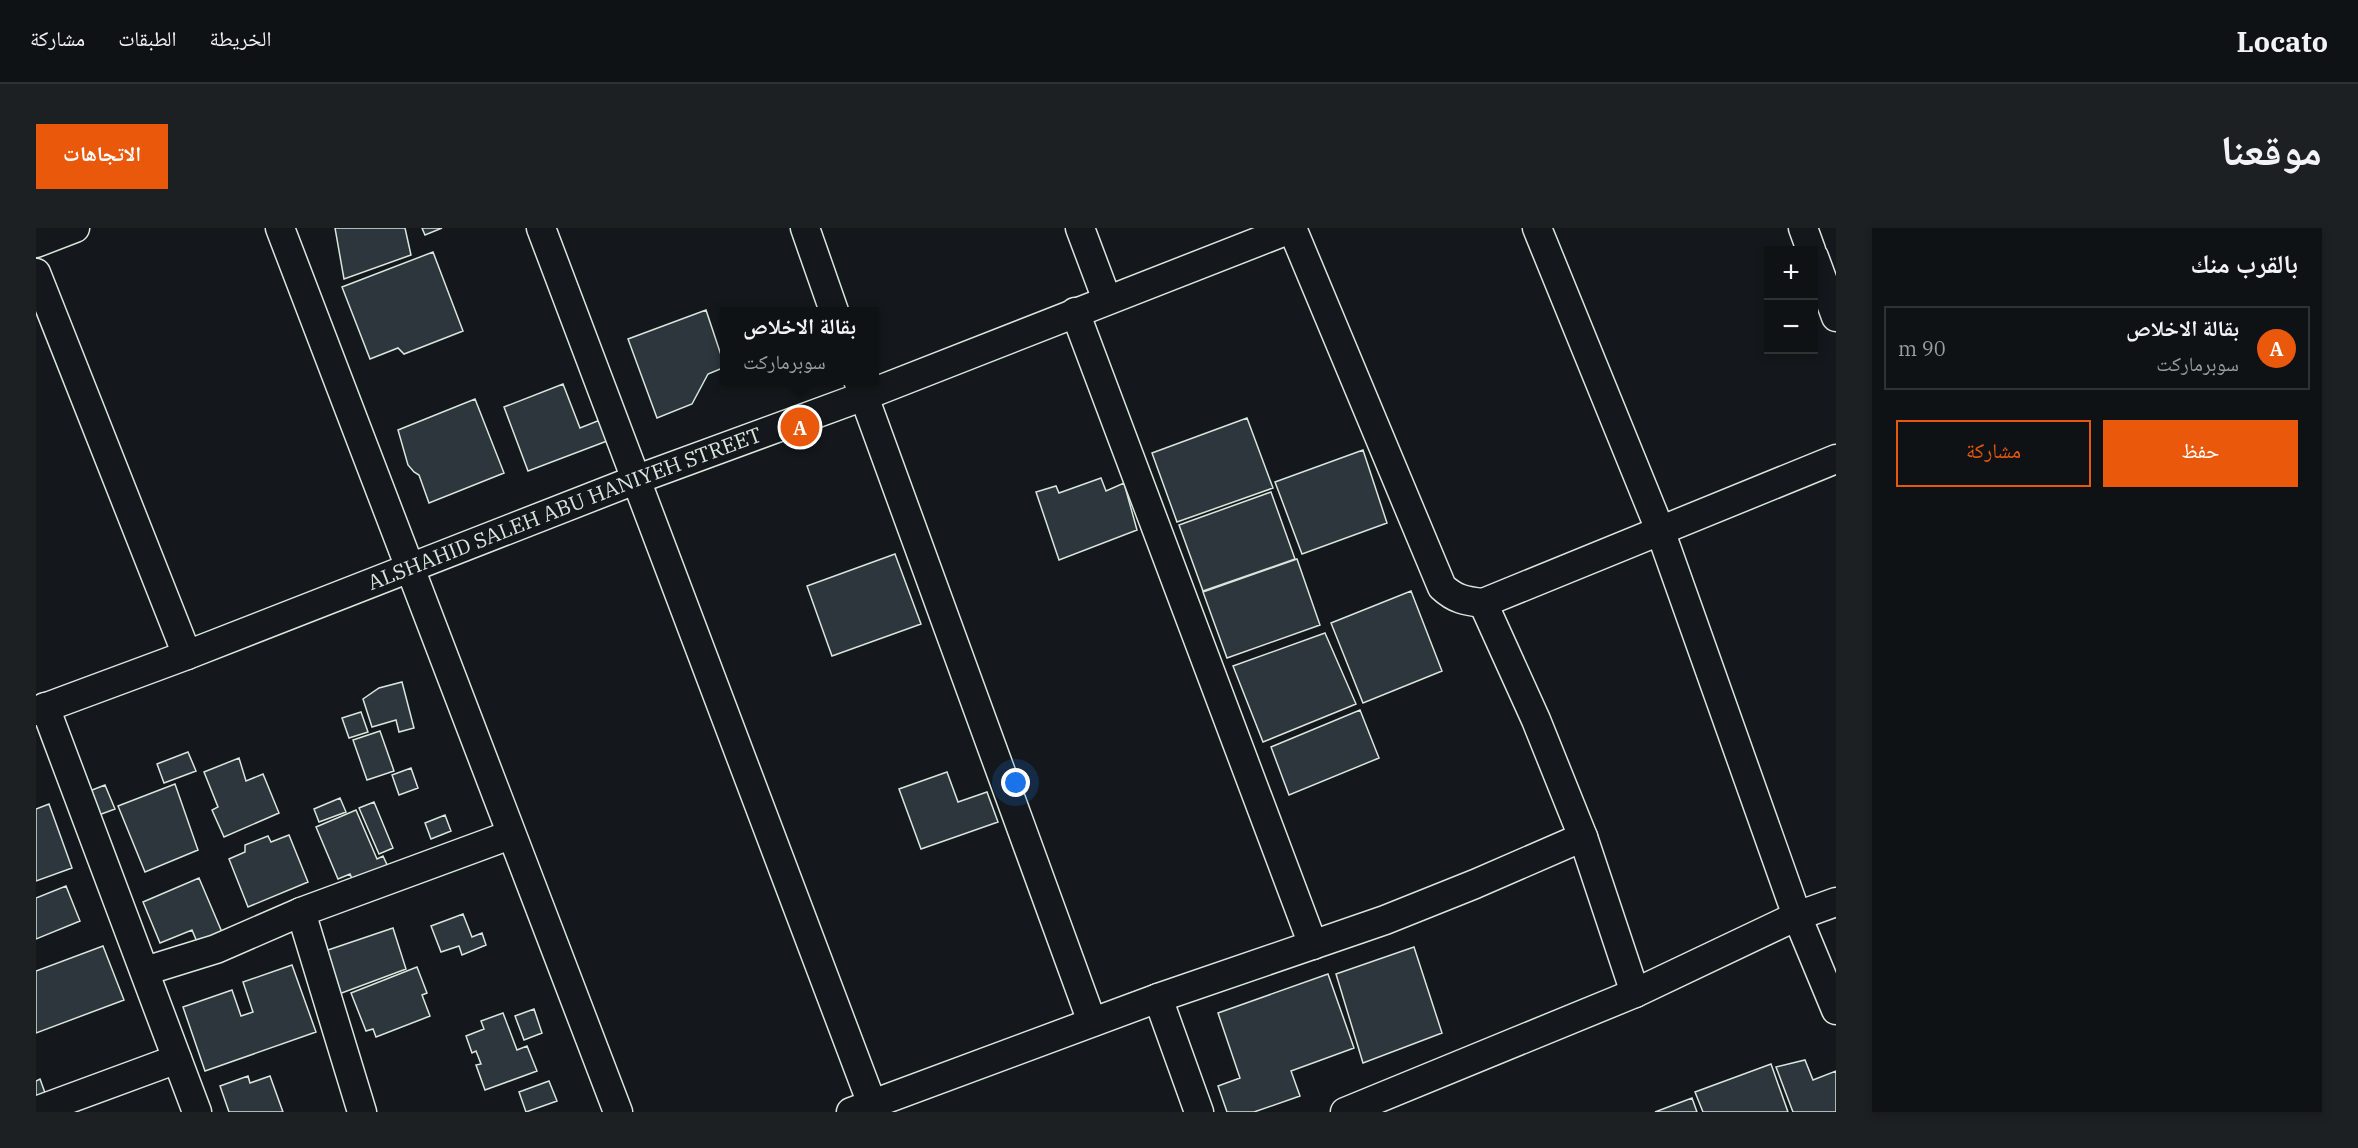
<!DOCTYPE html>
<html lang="ar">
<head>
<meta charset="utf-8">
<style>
  :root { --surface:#0f1215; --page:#1d2022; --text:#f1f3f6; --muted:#9b9ea0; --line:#2f3234; --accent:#ea580c }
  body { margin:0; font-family:"IBM Plex Serif","Noto Naskh Arabic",serif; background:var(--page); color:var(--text); direction:rtl }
  .controls { position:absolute; right:18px; top:18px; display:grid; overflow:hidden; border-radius:0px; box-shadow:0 3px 9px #0003 }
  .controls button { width:54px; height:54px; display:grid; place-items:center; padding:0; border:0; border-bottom:2px solid var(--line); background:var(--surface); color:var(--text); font:30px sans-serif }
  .you { position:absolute; left:980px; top:555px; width:21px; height:21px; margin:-15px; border:4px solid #fff; border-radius:50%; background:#1a73e8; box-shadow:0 0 0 9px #1a73e833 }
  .badge { display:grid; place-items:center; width:39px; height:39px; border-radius:50%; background:var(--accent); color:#fff; font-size:20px; font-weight:700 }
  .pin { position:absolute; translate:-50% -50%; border:3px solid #fff; box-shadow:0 2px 6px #0006 }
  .popup { position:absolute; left:684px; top:79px; width:159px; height:78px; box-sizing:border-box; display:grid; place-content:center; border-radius:0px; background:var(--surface); filter:drop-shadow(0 2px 4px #0005); font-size:20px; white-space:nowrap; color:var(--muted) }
  .popup b { font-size:22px; color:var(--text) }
  .popup::after { content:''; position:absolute; left:50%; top:100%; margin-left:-12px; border:12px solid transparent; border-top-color:var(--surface) }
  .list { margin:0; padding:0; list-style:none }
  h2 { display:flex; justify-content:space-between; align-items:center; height:78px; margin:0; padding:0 24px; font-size:26px }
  h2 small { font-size:20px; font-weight:400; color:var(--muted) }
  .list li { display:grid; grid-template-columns:39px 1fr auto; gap:18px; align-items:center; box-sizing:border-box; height:84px; margin:0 12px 12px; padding:0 12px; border:2px solid var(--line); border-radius:0px }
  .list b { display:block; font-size:22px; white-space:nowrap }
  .list p { margin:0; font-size:20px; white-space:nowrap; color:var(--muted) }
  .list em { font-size:20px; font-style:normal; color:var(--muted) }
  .actions { display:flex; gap:12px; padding:18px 24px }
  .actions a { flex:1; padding:14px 0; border:2px solid var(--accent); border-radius:0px; text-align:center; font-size:21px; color:var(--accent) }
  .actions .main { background:var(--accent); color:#fff }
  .map { position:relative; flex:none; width:1800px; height:884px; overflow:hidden; direction:ltr; border-radius:0px }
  header { display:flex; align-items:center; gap:36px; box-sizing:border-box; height:84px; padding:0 30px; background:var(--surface); border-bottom:2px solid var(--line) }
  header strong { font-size:28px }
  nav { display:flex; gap:33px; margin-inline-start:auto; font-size:21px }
  .intro { display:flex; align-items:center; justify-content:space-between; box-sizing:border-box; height:144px; padding:0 36px }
  h1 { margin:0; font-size:42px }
  .button { padding:15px 27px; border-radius:0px; background:var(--accent); color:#fff; font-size:21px; font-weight:700 }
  main { display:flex; gap:36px; padding:0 36px }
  aside { flex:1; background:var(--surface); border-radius:0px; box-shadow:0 3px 9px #0003 }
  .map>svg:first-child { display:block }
  .building { fill:#2c363c; stroke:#d8e6dc; stroke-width:1.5 }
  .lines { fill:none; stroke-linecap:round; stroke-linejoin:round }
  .minor-casing { stroke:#d8e6dc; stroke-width:31 }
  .minor { stroke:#14181c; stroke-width:28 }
  .labels { text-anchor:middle; stroke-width:4.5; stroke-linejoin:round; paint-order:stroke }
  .street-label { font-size:21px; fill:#d8e6dc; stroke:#14181c }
</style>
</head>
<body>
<header>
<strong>Locato</strong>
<nav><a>الخريطة</a><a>الطبقات</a><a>مشاركة</a></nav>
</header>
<div class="intro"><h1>موقعنا</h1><a class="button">الاتجاهات</a></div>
<main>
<aside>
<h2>بالقرب منك<small></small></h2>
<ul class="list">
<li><span class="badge">A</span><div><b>بقالة الاخلاص</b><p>سوبرماركت</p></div><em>90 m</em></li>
</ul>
<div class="actions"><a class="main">حفظ</a><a>مشاركة</a></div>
</aside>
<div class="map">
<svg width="1800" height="884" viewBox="0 0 1800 884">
  <rect width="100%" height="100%" fill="#14181c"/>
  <!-- building -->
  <path class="building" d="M299,0H369L375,27L308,51Z
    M386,0H406L389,7Z
    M397,24L427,103L368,126L362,120L334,131L306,59Z
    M670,82L689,139L672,146L656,176L621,190L592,111Z
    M527,156L544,200L564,192L571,213L492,243L468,179Z
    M439,171L468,245L393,275L383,247L378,244L372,237L362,202Z
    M1211,190L1237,260L1141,294L1116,225Z
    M1327,222L1351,295L1266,326L1239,254Z
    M1065,250L1070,263L1088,255L1101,302L1023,332L1000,264L1020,258L1023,265Z
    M1235,264L1259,331L1167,363L1143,297Z
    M859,326L885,396L796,428L771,358Z
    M1261,331L1284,397L1191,430L1167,364Z
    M1375,363L1406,443L1327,475L1295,395Z
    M1289,405L1320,476L1227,514L1197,438Z
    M366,454L378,500L363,504L360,492L336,499L327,471L343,460Z
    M1324,482L1343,530L1253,567L1235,519Z
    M325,484L332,504L313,510L306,490Z
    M344,503L358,543L331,552L317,512Z
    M152,524L160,543L128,555L121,536Z
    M203,530L210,553L227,546L243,585L188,609L176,582L182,579L168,544Z
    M375,540L382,560L363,567L356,547Z
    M911,544L922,574L951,564L962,594L885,621L863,561Z
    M139,556L162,622L109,644L82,578Z
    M69,557L79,581L60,588L51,564Z
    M304,570L310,584L283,594L278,581Z
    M338,574L357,620L343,626L323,580Z
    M13,576L36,640L0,653V581Z
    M320,582L341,631L347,628L359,654L324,670L314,646L302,651L280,599Z
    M409,587L415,603L395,611L389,595Z
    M253,607L272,654L212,679L193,631L209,624V617L232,608L235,614Z
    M163,650L194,723L169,733L156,702L124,715L107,674Z
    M30,658L44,693L0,711V670Z
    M427,686L436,709L446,705L450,717L426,727L423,718L405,724L395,698Z
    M357,700L370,741L303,766L289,723Z
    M67,718L88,772L0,805V743Z
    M1378,719L1406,805L1327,835L1300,746Z
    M256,737L280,804L169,843L147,779L196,762L205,788L217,784L207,754Z
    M381,739L391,765L386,767L394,788L340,809L337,801L330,803L315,765Z
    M1292,746L1318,820L1255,843L1264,868L1218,884H1191L1182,858L1204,850L1182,785Z
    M498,781L506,805L488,812L479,788Z
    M467,785L481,822L491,818L501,843L449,862L440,837L445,836L440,823L436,825L430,808L448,801L445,793Z
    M1769,832L1777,852L1800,843V884H1757L1740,839Z
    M1735,836L1752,884H1667L1659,864Z
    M212,848L214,855L234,848L247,884H193L184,858Z
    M4,851L12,873L0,878V853Z
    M513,853L521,873L490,884L483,864Z
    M1656,870L1661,884H1619Z"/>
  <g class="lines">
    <!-- minor casing -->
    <g class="minor-casing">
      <g id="minor">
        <path d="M244,0L582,884"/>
        <path d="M505,0L836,876"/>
        <path d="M769,0L798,83"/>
        <path d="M1044,0L1071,72"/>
        <path d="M1256,0L1406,359C1419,371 1429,373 1447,375L1800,231"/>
        <path d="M1501,0L1624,302L1761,688L1800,782"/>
        <path d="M1767,0L1775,22"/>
        <path d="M0,15L39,0"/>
        <path d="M1778,29L1800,89"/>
        <path d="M0,45L151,427"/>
        <path d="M1039,84L1277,717"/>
        <path d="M822,152L1056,794"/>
        <path d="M1447,375L1500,492L1547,609L1599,765"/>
        <path d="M9,479L161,884"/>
        <path id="s1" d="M0,483L151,427L599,252L828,168L1257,0"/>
        <path d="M265,684L326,884"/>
        <path d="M109,743L180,721L265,684L474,607"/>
        <path d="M1122,770L1163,884"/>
        <path d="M0,883L141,831"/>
        <path d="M815,884L1122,770L1349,692L1439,656L1547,609"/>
        <path d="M1309,884L1599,765L1761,688L1800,674"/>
      </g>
    </g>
    <!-- minor -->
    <use href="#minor" class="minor"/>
  </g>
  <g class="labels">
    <!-- street labels -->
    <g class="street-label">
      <text dy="7" stroke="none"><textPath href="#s1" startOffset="566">ALSHAHID SALEH ABU HANIYEH STREET</textPath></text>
    </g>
  </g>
</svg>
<div class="controls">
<button>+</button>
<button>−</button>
</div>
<div class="you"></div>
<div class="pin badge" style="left:764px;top:199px">A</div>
<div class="popup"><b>بقالة الاخلاص</b>سوبرماركت</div>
</div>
</main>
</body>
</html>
